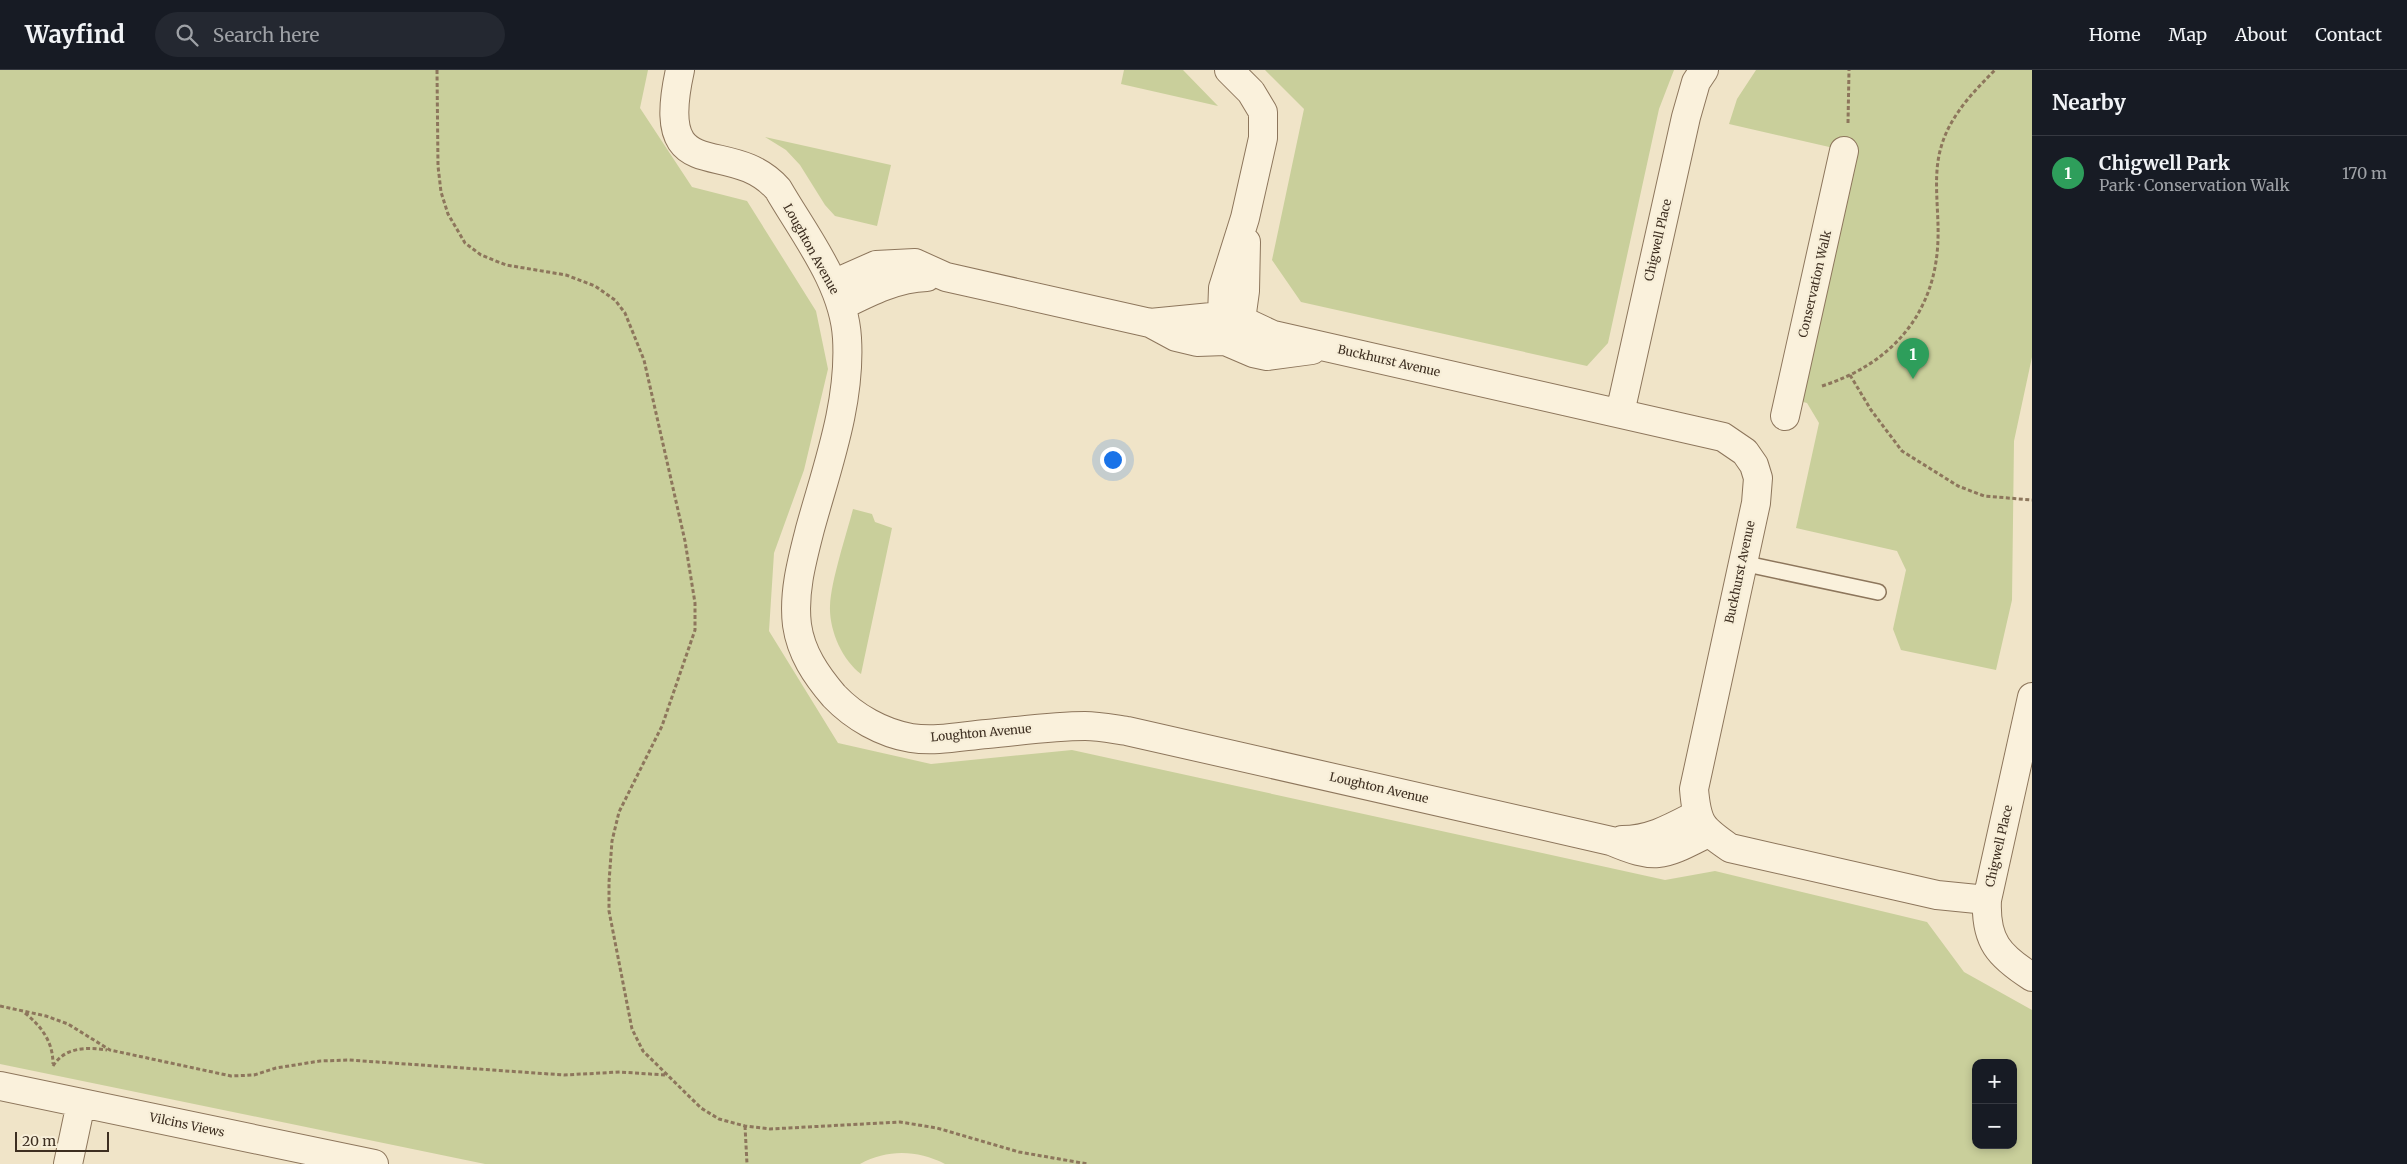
<!DOCTYPE html>
<html lang="en">
<head>
<meta charset="utf-8">
<style>
  :root { --surface:#171b24; --page:#242831; --text:#f1f3f6; --muted:#9ea1a6; --line:#363941; --accent:#db2777 }
  body { margin:0; font-family:Merriweather,serif; background:var(--page); color:var(--text) }
  .controls { position:absolute; right:15px; bottom:15px; display:grid; overflow:hidden; border-radius:10px; box-shadow:0 2px 8px #0003 }
  .controls button { width:45px; height:45px; display:grid; place-items:center; padding:0; border:0; border-bottom:1px solid var(--line); background:var(--surface); color:var(--text); font:25px sans-serif }
  .scale { position:absolute; left:15px; bottom:12px; width:94px; box-sizing:border-box; padding-left:5px; border:2px solid #3d2e20; border-top:0; font-size:14px; line-height:18px; white-space:nowrap; color:#3d2e20; -webkit-text-stroke:4px #f7eed8; paint-order:stroke }
  .you { position:absolute; left:1112px; top:389px; width:18px; height:18px; margin:-12px; border:4px solid #fff; border-radius:50%; background:#1a73e8; box-shadow:0 0 0 8px #1a73e833 }
  .badge { display:grid; place-items:center; width:32px; height:32px; border-radius:50%; background:var(--accent); color:#fff; font-size:16px; font-weight:700 }
  .pin { position:absolute; translate:-50% -41px; filter:drop-shadow(0 1px 2px #0008) }
  .pin::after { content:''; position:absolute; top:26px; width:18px; height:15px; background:inherit; clip-path:polygon(0 0,100% 0,50% 100%) }
  .list { margin:0; padding:0; list-style:none }
  h2 { display:flex; justify-content:space-between; align-items:center; height:65px; margin:0; padding:0 20px; font-size:21px }
  h2 small { font-size:16px; font-weight:400; color:var(--muted) }
  .list li { display:grid; grid-template-columns:32px 1fr auto; gap:15px; align-items:center; box-sizing:border-box; height:75px; padding:0 20px; border-top:1px solid var(--line) }
  .list b { display:block; font-size:19px; white-space:nowrap }
  .list p { margin:0; font-size:16px; white-space:nowrap; color:var(--muted) }
  .list em { font-size:16px; font-style:normal; color:var(--muted) }
  .icon { flex:none; width:28px; height:28px; fill:none; stroke:currentColor; stroke-width:2; stroke-linecap:round; stroke-linejoin:round }
  .map { position:relative; flex:none; width:2032px; height:1094px; overflow:hidden }
  header { display:flex; align-items:center; gap:30px; box-sizing:border-box; height:70px; padding:0 25px; background:var(--surface); border-bottom:1px solid var(--line) }
  header strong { font-size:24px }
  nav { display:flex; gap:28px; margin-inline-start:auto; font-size:18px }
  .search { width:350px; height:45px; background:var(--page); display:flex; align-items:center; gap:12px; box-sizing:border-box; padding:0 18px; border-radius:28px; color:var(--muted); font-size:19px }
  main { display:flex }
  aside { flex:1; background:var(--surface) }
  .map>svg:first-child { display:block }
  .green { fill:#c9cf9b; fill-rule:evenodd }
  .lines { fill:none; stroke-linecap:round; stroke-linejoin:round }
  .lane-casing { stroke:#8d765c; stroke-width:18 }
  .street-casing { stroke:#8d765c; stroke-width:30 }
  .path { stroke:#8d765c; stroke-width:3; stroke-dasharray:4 2.5; stroke-linecap:butt }
  .lane { stroke:#faf1dc; stroke-width:15 }
  .street { stroke:#faf1dc; stroke-width:28 }
  .labels { text-anchor:middle; stroke-width:4.5; stroke-linejoin:round; paint-order:stroke }
  .street-label { font-size:12px; fill:#3d2e20; stroke:#f7eed8 }
</style>
</head>
<body>
<header>
<strong>Wayfind</strong>
<div class="search"><svg class="icon" aria-label="search" viewBox="0 0 24 24"><circle cx="10" cy="10" r="6"/><path d="M15 15l6 6"/></svg>Search here</div>
<nav><a>Home</a><a>Map</a><a>About</a><a>Contact</a></nav>
</header>
<main>
<div class="map">
<svg width="2032" height="1094" viewBox="0 0 2032 1094">
  <rect width="100%" height="100%" fill="#f0e4c8"/>
  <!-- green -->
  <path class="green" d="M0,0H648L640,38L692,117L747,131L816,241L828,299L804,400L774,483L769,561L838,673L931,694L1072,680L1665,810L1715,801L1927,852L1964,902L2032,940V1094H945C917,1080 888,1079 860,1094H485L0,994ZM1976,993H2013V1075H1976Z
    M1124,0H1183L1218,36L1121,14Z
    M1265,0H1674L1659,39L1608,273L1587,296L1301,232L1272,190L1304,39Z
    M1756,0H2032V287L2014,371L2012,530L1996,600L1901,580L1893,559L1906,500L1897,481L1796,458L1819,353L1807,333L1795,330L1838,79L1729,54L1737,29Z
    M765,67L891,95L877,156L835,146L825,135L800,95L786,80Z
    M853,439L872,444L875,452L892,458L861,604C842,590 829,560 830,536C831,511 846,466 853,439Z"/>
  <g class="lines">
    <!-- lane casing -->
    <g class="lane-casing">
      <path id="lane" d="M1742,493L1878,522"/>
    </g>
    <!-- street casing -->
    <g class="street-casing">
      <path id="street" d="M680,0C653,122 729,64 778,119C804,164 844,214 847,268C851,333 827,397 810,459C802,490 793,523 797,555C801,583 816,605 834,626C854,647 882,663 911,668C936,672 963,666 987,664C1020,661 1052,656 1085,656C1099,656 1113,659 1127,661L1611,771C1658,791 1664,785 1708,763
        M833,214L876,195L915,193L946,207L1150,253L1176,267L1197,272L1225,271L1253,283L1267,286L1312,280
        M841,236C869,222 896,208 927,207
        M1150,253L1222,246L1241,250L1273,265L1723,367L1745,382L1754,395L1758,408L1756,433L1694,719C1697,754 1701,758 1730,778L1937,825L1987,830
        M1224,263L1222,246L1223,218L1245,148L1263,68V42L1251,22L1229,0
        M1229,265L1241,250L1245,221L1246,172
        M1620,343L1686,47L1696,12L1704,0
        M1785,346L1844,81
        M2032,627L1987,830C1985,871 1999,886 2032,907
        M1622,770C1650,770 1671,758 1696,745
        M0,1016L374,1094
        M68,1094L81,1033"/>
    </g>
    <!-- path -->
    <path class="path" d="M437,0L438,96L441,122L448,144L465,173L481,185L506,195L566,205L595,216L615,230L625,243L644,290L685,471L695,533V560L662,656L619,742L612,771L609,812V841L632,959L643,981L701,1038L719,1049L745,1056L770,1059L900,1052L937,1058L1019,1082L1088,1094
      M1848,53L1849,0
      M1850,305L1871,340L1902,381L1958,416L1984,426L2032,430
      M1822,316C1891,294 1936,244 1938,169C1939,137 1932,104 1942,74C1951,45 1974,21 1995,0
      M0,936L46,946L68,954L110,980L231,1006L254,1005L276,998L320,991L349,990L564,1005L620,1002L665,1005
      M25,943C42,957 53,972 53,994
      M53,996C65,977 86,977 107,980
      M745,1056L747,1094"/>
    <!-- lane -->
    <use href="#lane" class="lane"/>
    <!-- street -->
    <use href="#street" class="street"/>
  </g>
  <g class="labels">
    <!-- street labels -->
    <g class="street-label">
      <text transform="translate(1658 170) rotate(-77)" y="4">Chigwell Place</text>
      <text transform="translate(811 179) rotate(61)" y="4">Loughton Avenue</text>
      <text transform="translate(1815 214) rotate(-77)" y="4">Conservation Walk</text>
      <text transform="translate(1389 291) rotate(13)" y="4">Buckhurst Avenue</text>
      <text transform="translate(1740 502) rotate(-78)" y="4">Buckhurst Avenue</text>
      <text transform="translate(981 663) rotate(-5)" y="4">Loughton Avenue</text>
      <text transform="translate(1379 718) rotate(13)" y="4">Loughton Avenue</text>
      <text transform="translate(1999 776) rotate(-77)" y="4">Chigwell Place</text>
      <text transform="translate(187 1055) rotate(12)" y="4">Vilcins Views</text>
    </g>
  </g>
</svg>
<div class="controls">
<button>+</button>
<button>−</button>
</div>
<div class="scale">20 m</div>
<div class="you"></div>
<div class="pin badge" style="left:1913px;top:309px;background:#2e9e5b">1</div>
</div>
<aside>
<h2>Nearby<small></small></h2>
<ul class="list">
<li><span class="badge" style="background:#2e9e5b">1</span><div><b>Chigwell Park</b><p>Park · Conservation Walk</p></div><em>170 m</em></li>
</ul>
</aside>
</main>
</body>
</html>
